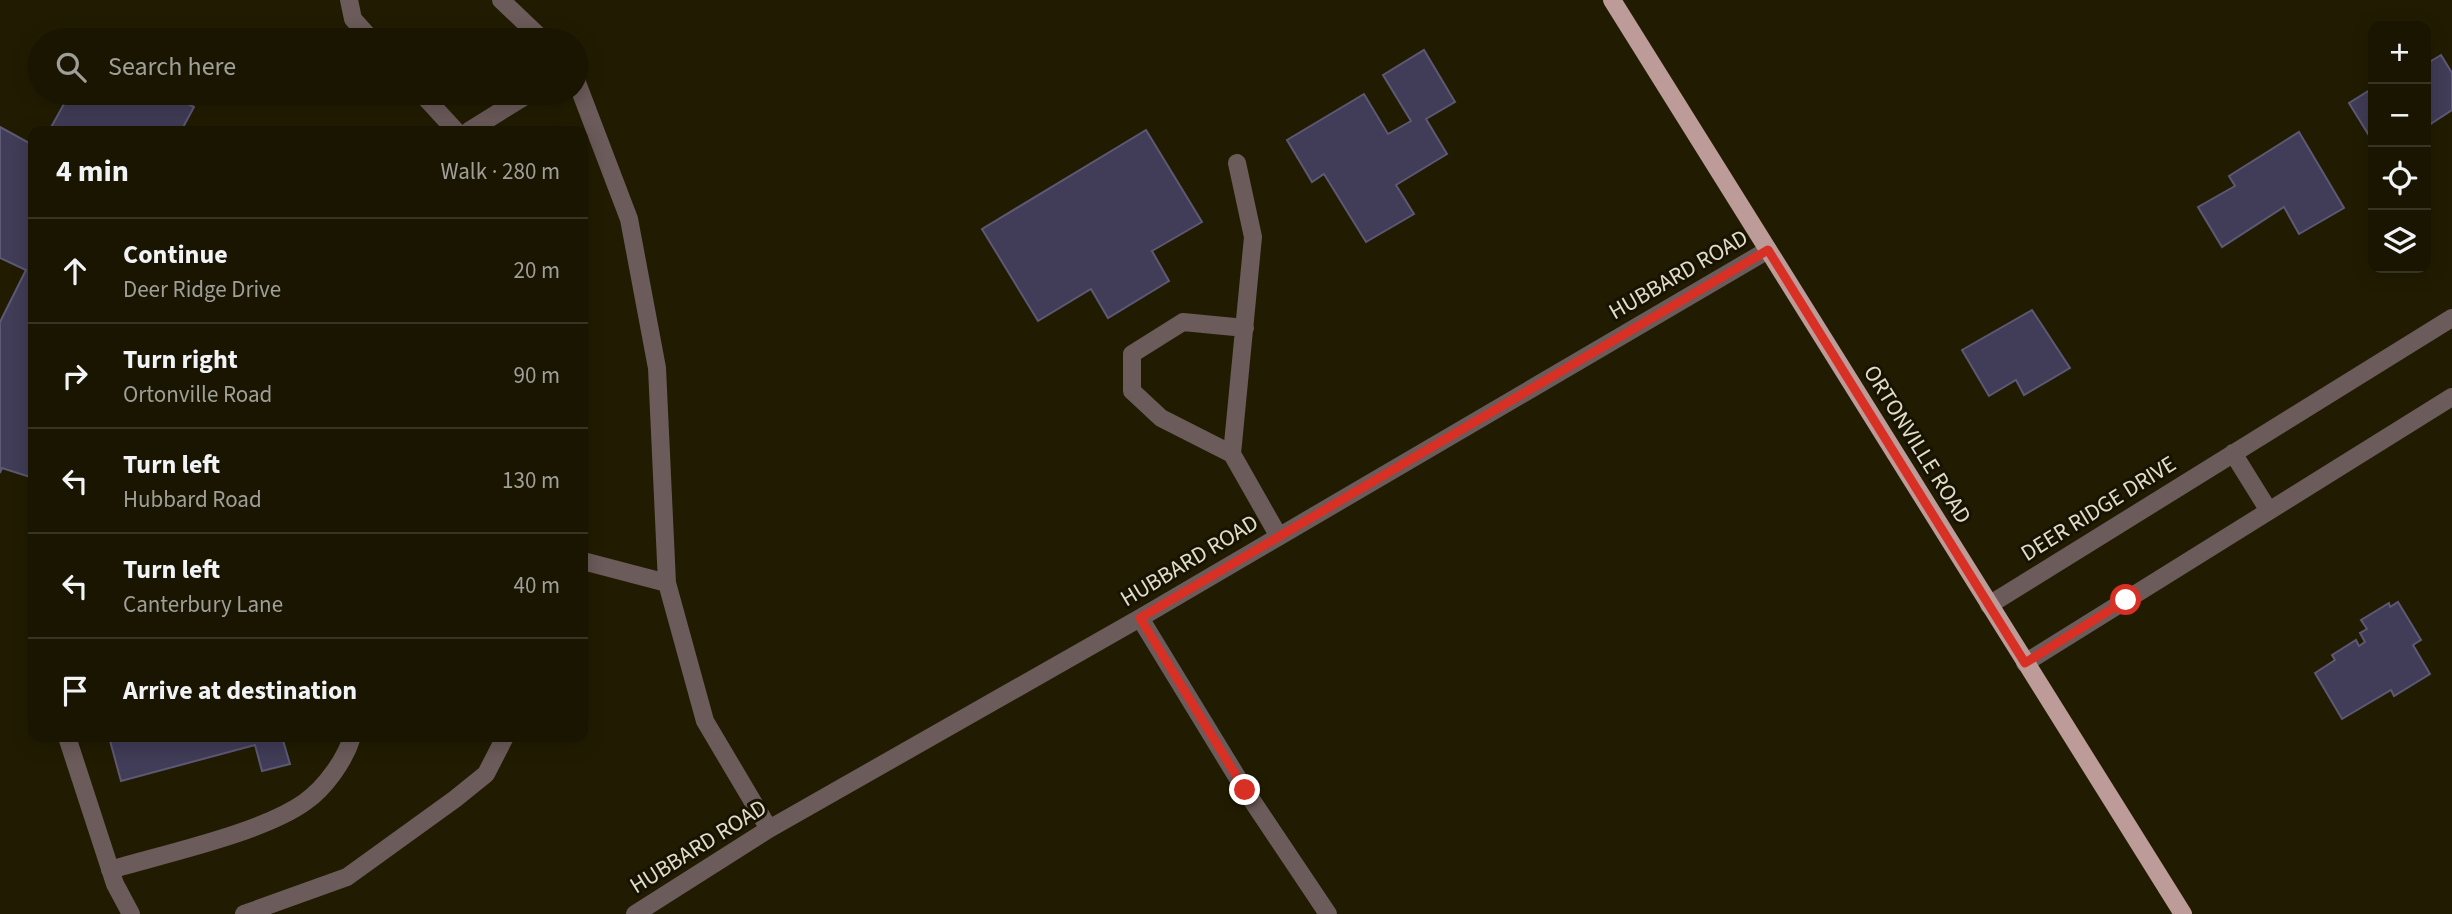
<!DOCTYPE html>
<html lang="en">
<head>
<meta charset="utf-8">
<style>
  :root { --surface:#191501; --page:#262210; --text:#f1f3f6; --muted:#9f9f99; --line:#373423 }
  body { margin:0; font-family:"Source Sans 3",sans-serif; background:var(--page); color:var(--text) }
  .controls { position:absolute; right:21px; top:21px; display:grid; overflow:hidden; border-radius:14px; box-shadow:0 4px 18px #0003 }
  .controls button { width:63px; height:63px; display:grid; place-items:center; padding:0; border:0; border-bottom:2px solid var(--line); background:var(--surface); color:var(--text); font:35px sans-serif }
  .stop { position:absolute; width:21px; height:21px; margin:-16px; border:5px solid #d93025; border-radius:50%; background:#fff }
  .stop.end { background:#d93025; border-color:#fff; box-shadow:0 2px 7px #0008 }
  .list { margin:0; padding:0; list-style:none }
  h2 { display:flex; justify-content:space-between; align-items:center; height:91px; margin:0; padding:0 28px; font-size:30px }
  h2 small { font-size:23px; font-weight:400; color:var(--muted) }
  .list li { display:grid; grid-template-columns:46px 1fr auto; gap:21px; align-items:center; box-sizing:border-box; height:105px; padding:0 28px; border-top:2px solid var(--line) }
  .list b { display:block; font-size:26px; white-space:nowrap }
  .list p { margin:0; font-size:23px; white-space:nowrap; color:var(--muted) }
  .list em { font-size:23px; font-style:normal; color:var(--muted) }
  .icon { flex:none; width:38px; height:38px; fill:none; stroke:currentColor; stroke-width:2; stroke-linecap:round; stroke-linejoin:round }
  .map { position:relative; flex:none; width:2452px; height:914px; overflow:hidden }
  .search { position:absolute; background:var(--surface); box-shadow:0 4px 18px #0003; left:28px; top:28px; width:560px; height:77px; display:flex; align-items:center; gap:18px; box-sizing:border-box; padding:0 24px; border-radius:38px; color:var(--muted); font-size:26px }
  .panel { position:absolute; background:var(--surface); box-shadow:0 4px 18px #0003; left:28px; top:126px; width:560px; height:616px; border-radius:14px }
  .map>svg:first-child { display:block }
  .building { fill:#413c57; stroke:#5d5874; stroke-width:2 }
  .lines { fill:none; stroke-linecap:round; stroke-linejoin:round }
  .minor { stroke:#6b5b5a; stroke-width:18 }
  .major { stroke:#bc9b99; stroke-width:18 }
  .route { stroke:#d93025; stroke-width:9 }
  .labels { text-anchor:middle; stroke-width:6; stroke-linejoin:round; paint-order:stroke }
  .street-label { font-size:23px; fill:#e0ddcc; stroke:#181300 }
</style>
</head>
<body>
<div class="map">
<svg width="2452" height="914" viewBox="0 0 2452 914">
  <rect width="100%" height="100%" fill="#211c01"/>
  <!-- building -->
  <path class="building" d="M1424,50L1455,102L1426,119L1447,154L1396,185L1414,214L1366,242L1324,174L1312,182L1287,140L1364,94L1388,134L1411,121L1383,75Z
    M2441,55L2452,73V110L2426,127V64Z
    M2373,88V142L2349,103Z
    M70,93H167L194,107L181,131H49Z
    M0,127L33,145V478L2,468L0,473V322L26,270L0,258Z
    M1146,130L1202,222L1152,251L1169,281L1108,318L1091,289L1038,321L982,229Z
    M2299,132L2344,208L2299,234L2284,207L2222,247L2198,207L2235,186L2229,176Z
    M2032,310L2070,368L2024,395L2016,380L1989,396L1962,350Z
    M2398,602L2421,640L2413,645L2430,674L2394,696L2391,690L2342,719L2315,673L2335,660L2332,655L2356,640L2359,646L2365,642L2360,633L2367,629L2361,620L2389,603L2390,607Z
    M109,737H282L290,764L262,771L255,745L121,781Z"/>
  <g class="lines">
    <!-- minor -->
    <path class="minor" d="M349,0L353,19L372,40
      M501,0L543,40
      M576,80L629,219L657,368L667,583L705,721L769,829
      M421,93L456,131
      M469,131L530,93
      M1237,163L1253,237L1232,454L1278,535
      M2233,453L2269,511
      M1232,454L1161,418L1132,391V354L1183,322L1245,328
      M583,561L667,583
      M1989,605L2452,318
      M1140,618L1245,790L1328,914
      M2025,663L2452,397
      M67,737L115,884L131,914
      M110,870C163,854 262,833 305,802C325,788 345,760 352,737
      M244,914L347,877L455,799L486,774L505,737
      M635,914L769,829L1140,618L1768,250"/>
    <!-- major -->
    <path class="major" d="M1612,0L2183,914"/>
  </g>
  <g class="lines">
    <!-- route -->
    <path class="route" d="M1245,790L1140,618L1768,250L2025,663L2126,600"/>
  </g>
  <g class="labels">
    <!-- street labels -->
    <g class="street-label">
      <text transform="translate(1678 274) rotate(-30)" y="8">HUBBARD ROAD</text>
      <text transform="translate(1918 444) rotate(58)" y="8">ORTONVILLE ROAD</text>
      <text transform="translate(2098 508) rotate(-32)" y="8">DEER RIDGE DRIVE</text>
      <text transform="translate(1189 560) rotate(-31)" y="8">HUBBARD ROAD</text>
      <text transform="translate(698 846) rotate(-32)" y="8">HUBBARD ROAD</text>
    </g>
  </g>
</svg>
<div class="controls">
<button>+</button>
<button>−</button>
<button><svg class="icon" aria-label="locate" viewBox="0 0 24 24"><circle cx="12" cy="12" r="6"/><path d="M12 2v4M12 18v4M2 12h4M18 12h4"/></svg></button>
<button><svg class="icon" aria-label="layers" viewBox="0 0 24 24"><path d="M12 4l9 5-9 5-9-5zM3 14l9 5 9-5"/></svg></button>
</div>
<div class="stop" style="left:2126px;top:600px"></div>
<div class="stop end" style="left:1245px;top:790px"></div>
<div class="search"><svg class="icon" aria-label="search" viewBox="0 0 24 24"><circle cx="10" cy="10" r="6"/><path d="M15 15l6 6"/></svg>Search here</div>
<section class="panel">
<h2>4 min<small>Walk · 280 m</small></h2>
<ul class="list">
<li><svg class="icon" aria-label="ahead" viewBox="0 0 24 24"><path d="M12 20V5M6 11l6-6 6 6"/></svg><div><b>Continue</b><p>Deer Ridge Drive</p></div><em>20 m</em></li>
<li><svg class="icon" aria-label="right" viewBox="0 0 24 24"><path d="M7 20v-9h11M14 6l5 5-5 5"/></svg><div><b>Turn right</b><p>Ortonville Road</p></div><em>90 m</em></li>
<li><svg class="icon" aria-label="left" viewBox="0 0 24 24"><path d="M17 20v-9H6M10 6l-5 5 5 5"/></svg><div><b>Turn left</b><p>Hubbard Road</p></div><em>130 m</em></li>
<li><svg class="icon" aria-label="left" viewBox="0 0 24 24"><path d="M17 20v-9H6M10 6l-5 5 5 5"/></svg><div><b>Turn left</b><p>Canterbury Lane</p></div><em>40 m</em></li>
<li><svg class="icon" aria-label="arrive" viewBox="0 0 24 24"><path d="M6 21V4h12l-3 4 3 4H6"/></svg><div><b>Arrive at destination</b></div></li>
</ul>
</section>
</div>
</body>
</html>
